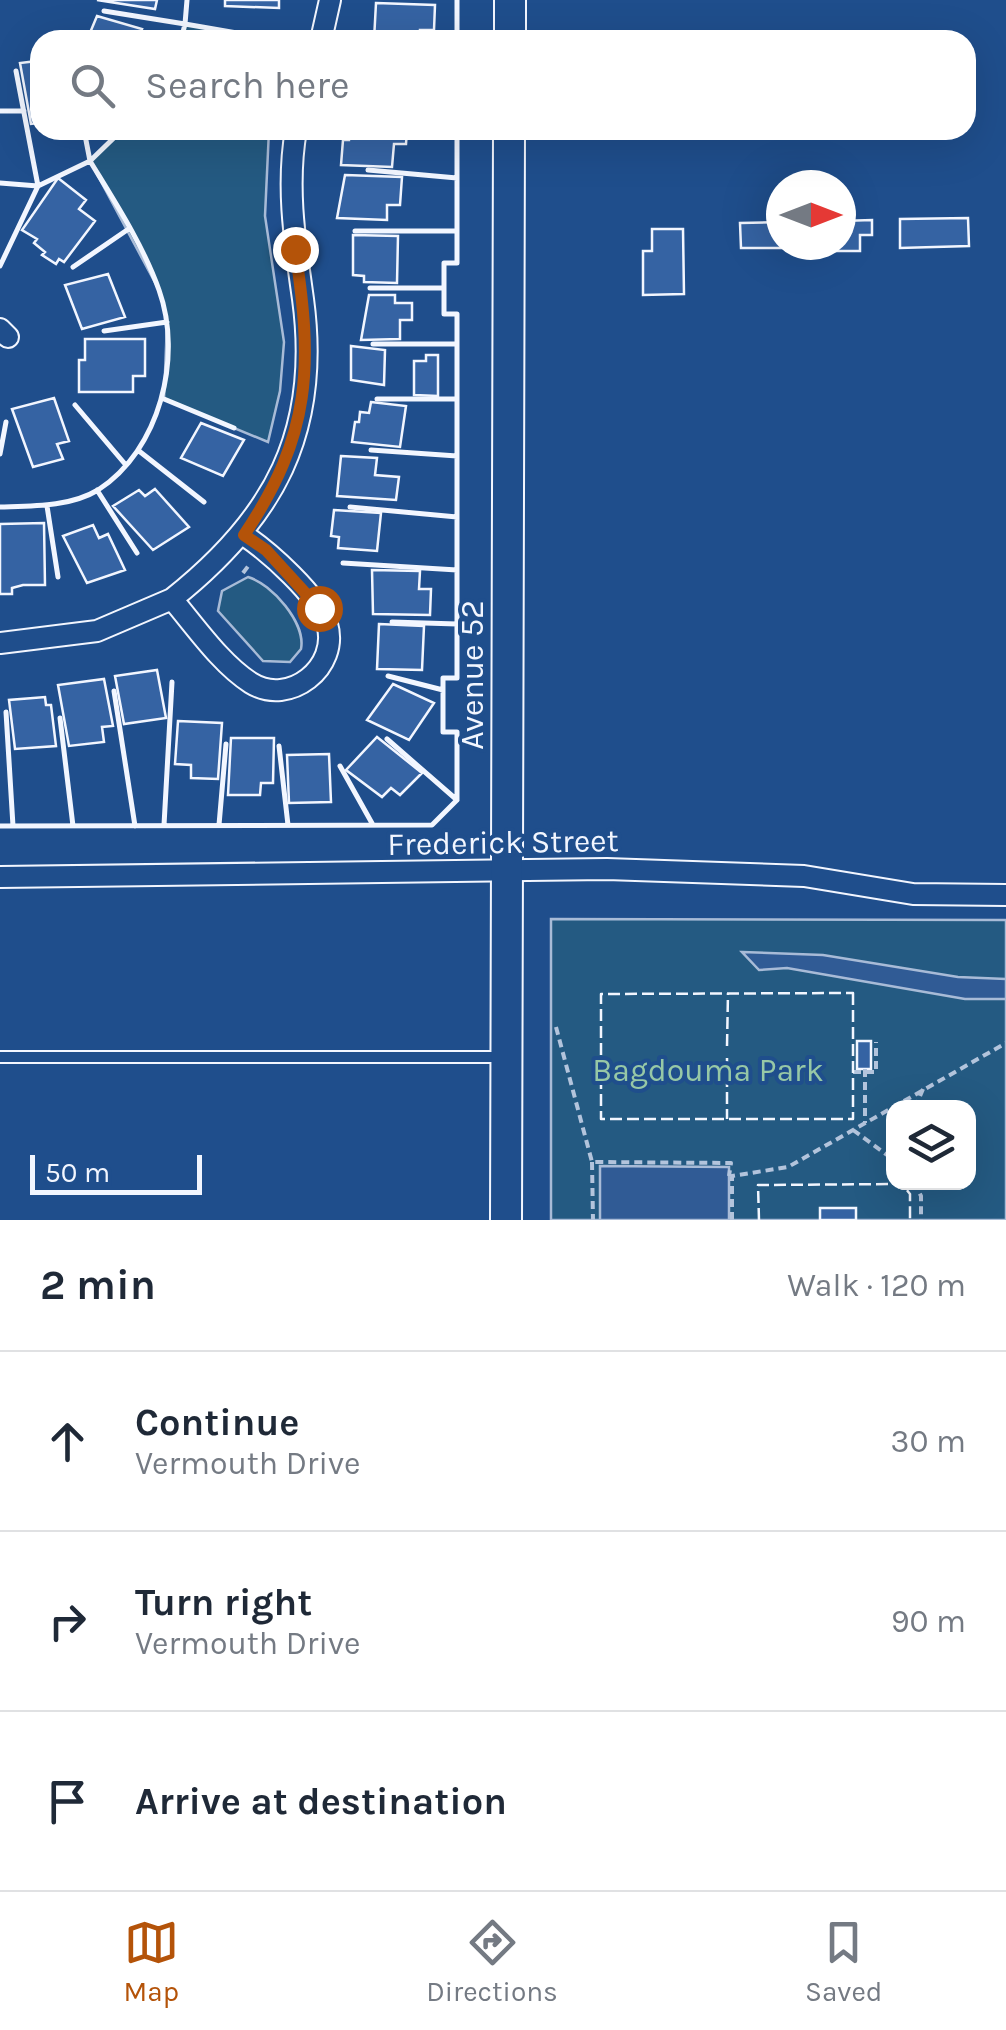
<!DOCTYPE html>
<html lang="en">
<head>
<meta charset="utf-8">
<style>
  :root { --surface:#fff; --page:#f6f6f7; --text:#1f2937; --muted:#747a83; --line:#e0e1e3; --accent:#b45309 }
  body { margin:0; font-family:Karla,sans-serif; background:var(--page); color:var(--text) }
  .controls { position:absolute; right:30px; bottom:30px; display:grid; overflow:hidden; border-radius:20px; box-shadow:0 10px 40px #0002 }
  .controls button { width:90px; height:90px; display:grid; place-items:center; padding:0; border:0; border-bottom:2px solid var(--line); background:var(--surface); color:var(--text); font:50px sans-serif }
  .compass { position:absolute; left:766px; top:170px; width:90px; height:90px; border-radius:50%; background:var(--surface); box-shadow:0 10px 40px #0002; rotate:90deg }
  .scale { position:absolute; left:30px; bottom:25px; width:172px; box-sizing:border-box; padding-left:10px; border:5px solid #f2f6ff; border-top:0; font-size:28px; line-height:35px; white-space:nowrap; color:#f2f6ff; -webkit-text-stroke:8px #1f4e8c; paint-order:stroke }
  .stop { position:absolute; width:30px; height:30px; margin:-22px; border:8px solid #b45309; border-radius:50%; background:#fff }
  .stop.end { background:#b45309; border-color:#fff; box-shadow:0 2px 10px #0008 }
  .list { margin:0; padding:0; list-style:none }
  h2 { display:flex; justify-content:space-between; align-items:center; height:130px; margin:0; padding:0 40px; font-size:42px }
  h2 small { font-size:32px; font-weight:400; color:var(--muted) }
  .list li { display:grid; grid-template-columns:65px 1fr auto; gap:30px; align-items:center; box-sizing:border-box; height:180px; padding:0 40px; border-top:2px solid var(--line) }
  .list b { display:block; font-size:38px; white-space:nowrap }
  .list p { margin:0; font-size:32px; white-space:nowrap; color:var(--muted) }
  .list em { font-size:32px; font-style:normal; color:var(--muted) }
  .icon { flex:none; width:55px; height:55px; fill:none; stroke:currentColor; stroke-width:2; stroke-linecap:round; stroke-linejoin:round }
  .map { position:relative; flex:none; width:1006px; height:1220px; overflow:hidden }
  .search { position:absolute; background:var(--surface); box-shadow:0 10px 40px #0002; left:30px; right:30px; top:30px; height:110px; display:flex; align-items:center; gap:25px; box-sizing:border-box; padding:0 35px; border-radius:30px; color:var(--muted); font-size:38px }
  .sheet { height:670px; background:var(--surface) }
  nav { display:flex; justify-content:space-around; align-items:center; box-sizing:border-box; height:140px; border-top:2px solid var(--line); background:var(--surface); font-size:28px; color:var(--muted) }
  nav a { display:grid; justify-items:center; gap:5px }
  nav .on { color:var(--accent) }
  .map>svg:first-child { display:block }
  .green { fill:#245a82; stroke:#a8bbd7; stroke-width:2.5; fill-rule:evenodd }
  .parking { fill:#305b95; stroke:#a8bbd7; stroke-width:2.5 }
  .building { fill:#3563a3; stroke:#f2f6ff; stroke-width:2.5 }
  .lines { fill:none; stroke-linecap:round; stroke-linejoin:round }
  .lane-casing { stroke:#f2f6ff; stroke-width:14 }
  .street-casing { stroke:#f2f6ff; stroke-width:24 }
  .secondary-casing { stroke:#f2f6ff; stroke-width:34 }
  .path { stroke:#b3c4dc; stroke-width:4; stroke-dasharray:8 5; stroke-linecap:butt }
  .lane { stroke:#1f4e8c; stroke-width:10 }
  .street { stroke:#1f4e8c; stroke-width:20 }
  .secondary { stroke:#1f4e8c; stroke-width:30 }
  .fence { stroke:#f2f6ff; stroke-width:2.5; stroke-dasharray:12 5; stroke-linecap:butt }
  .wall { stroke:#f2f6ff; stroke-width:5 }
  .route { stroke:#b45309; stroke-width:12 }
  .labels { text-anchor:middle; stroke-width:8; stroke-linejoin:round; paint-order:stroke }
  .street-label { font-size:32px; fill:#f2f6ff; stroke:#1f4e8c }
  .park-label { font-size:32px; fill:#97c8a6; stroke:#1f4e8c }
</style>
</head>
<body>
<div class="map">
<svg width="1006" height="1220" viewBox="0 0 1006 1220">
  <rect width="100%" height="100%" fill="#1f4e8c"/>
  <!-- green -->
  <path class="green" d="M185,24L279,40H181Z
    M122,130H269L265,216L284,342L280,391L268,442L164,399L167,322L159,290L90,161Z
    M248,577C272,584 306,623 301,649L290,662L263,661L218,611L222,591Z
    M551,919L1006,920V1220H551ZM894,1108H968V1182H894Z"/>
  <!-- parking -->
  <path class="parking" d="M742,952L823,955L958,977L1006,979V999H965L787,968L759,970Z
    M600,1166L729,1167V1220H600Z"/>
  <!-- building -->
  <path class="building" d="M97,0H157L155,9Z
    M225,0H279V8L225,6Z
    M376,3L435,5L434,30H420V40H374Z
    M97,16L142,29L137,40H87Z
    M37,61L40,123L31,124L20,63Z
    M350,130H407L406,144H394L392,167L341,165L343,140H349Z
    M345,175L402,177L400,205H387V220L337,218Z
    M58,178L86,200L79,209L95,221L64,262L59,259L56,264L42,255L45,252L34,243L37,239L22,230Z
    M968,218L969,246L900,248V219Z
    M872,220V235H860V251H836V245H841V221Z
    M781,222V245L795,248H741L740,223Z
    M652,229H683L684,294L643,295V251H652Z
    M353,235L398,236L397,283L364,282V276L353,275Z
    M108,274L125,317L82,329L65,285Z
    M369,295H395V303H412V320H400V339L361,340Z
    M85,339H145V376H133V392H79V360H85Z
    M351,346L385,350L384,385L351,380Z
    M426,355H438V396L414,395V361H426Z
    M54,398L69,441L57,444L63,459L33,467L12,409Z
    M371,402L406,406L400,447L352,442L355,422H359L360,412L369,413Z
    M201,423L244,440L223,476L181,458Z
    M341,456L377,458L375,475L399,477L396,500L337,496Z
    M155,489L189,527L153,550L113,506L139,490L145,496Z
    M334,510L381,513L377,551L338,548L339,537L331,536Z
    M44,523L45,585H23L12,588V594H0V524Z
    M93,525L99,538L108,534L125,570L87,583L63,536Z
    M372,570L420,571L419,589H431L430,615L373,614Z
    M379,624L424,626L422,670L377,669Z
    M157,670L166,718L124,724L115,676Z
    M104,679L113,726L102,727L104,742L69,746L58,685Z
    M393,684L434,703L409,740L367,720Z
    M45,697L46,705H51L56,746L15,749L9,700Z
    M178,721L222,723L218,779L191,778V765L175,764Z
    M377,737L422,773L400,795L391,788L382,797L346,770Z
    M231,738H274L273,783H261L260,795H228Z
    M329,754L331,802L289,803L287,755Z
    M857,1041H871V1069H857Z
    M820,1208H856V1220H820Z"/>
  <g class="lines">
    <!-- lane casing -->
    <g class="lane-casing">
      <path id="lane" d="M0,1057H505"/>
    </g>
    <!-- street casing -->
    <g class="street-casing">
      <path id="street" d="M321,40L330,0
        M0,329L8,337
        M172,599C274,518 321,432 303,299C295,242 286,187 296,130
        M0,643L97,631L172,599C195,626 221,664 251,683C289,707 340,667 327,624C318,595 269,552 244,535
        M0,877L607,869L804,876L913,894L1006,895"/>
    </g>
    <!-- secondary casing -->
    <g class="secondary-casing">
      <path id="secondary" d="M510,40V0
        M506,1220L509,130"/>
    </g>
    <!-- path -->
    <path class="path" d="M243,573L249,565
      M556,1027L592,1162L731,1163L729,1176
      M865,1069V1123
      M853,1072H876V1042
      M915,1108L923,1089
      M853,1130L894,1160
      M592,1162L593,1220
      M914,1182L921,1196V1220
      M732,1220V1176L788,1167L1006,1043"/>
    <!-- lane -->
    <use href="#lane" class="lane"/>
    <!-- street -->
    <use href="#street" class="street"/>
    <!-- secondary -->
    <use href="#secondary" class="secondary"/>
    <!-- fence -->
    <path class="fence" d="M853,993V1119H601V994Z
      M727,1046L728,993
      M727,1058V1119
      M759,1220L758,1185L902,1184L910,1194V1220"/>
    <!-- wall -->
    <path class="wall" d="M457,0V40
      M104,11L185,24L187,0
      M181,40L185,24L266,38
      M0,111H24
      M368,170L457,178
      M0,183L38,186L90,161L84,130
      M355,231H457
      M0,266L38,186L16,71
      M73,267L130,228
      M370,288H444
      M104,331L167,322
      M373,344H457
      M164,399L234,428
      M377,399H457
      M75,405L125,464
      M371,450L457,456
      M139,451L204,502
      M0,454L6,422
      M97,490L137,553
      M47,506L58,577
      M0,507C32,506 70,507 98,490C160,450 183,357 159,290C143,245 115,202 90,161L122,130
      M350,507L457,517
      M343,563L457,570
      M392,622L457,624
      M388,676L443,690
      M114,691L135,826
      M6,712L13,826
      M60,718L73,826
      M387,739L457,800
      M279,746L288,825
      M340,766L373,825
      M164,825L172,682
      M219,825L226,744
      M0,826L432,825L457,800V732H443V678H457V314H444V263H457V130"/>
  </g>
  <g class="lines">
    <!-- route -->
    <path class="route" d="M295,249C313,365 312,434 244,535L266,550L319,608"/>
  </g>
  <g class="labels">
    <!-- street labels -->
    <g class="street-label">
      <text transform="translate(472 675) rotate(-90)" y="11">Avenue 52</text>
      <text transform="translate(503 842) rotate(-1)" y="11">Frederick Street</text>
    </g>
    <!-- park labels -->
    <g class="park-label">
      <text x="708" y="1081">Bagdouma Park</text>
    </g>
  </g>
</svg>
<div class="controls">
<button><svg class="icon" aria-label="layers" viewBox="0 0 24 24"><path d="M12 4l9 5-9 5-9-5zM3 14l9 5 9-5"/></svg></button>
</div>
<svg class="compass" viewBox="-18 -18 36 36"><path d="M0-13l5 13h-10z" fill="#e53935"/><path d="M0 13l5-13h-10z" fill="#747a83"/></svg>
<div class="scale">50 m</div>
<div class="stop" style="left:319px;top:608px"></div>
<div class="stop end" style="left:295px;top:249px"></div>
<div class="search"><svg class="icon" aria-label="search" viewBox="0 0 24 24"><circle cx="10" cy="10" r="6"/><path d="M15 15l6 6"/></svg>Search here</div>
</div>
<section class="sheet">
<h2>2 min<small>Walk · 120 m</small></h2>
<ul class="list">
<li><svg class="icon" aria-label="ahead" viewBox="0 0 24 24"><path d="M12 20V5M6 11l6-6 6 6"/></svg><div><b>Continue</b><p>Vermouth Drive</p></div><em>30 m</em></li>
<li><svg class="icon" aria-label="right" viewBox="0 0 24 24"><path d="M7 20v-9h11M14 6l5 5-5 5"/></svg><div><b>Turn right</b><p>Vermouth Drive</p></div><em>90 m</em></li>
<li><svg class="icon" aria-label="arrive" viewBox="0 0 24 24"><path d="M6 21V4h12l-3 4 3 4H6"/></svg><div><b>Arrive at destination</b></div></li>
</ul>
</section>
<nav>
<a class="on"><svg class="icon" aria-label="map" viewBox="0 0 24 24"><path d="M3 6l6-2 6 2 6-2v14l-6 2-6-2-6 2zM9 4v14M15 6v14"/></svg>Map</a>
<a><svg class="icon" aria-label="directions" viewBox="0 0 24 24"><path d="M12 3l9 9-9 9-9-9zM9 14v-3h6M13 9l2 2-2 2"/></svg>Directions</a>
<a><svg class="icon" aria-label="saved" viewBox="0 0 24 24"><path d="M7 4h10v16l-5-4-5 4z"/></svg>Saved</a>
</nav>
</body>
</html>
